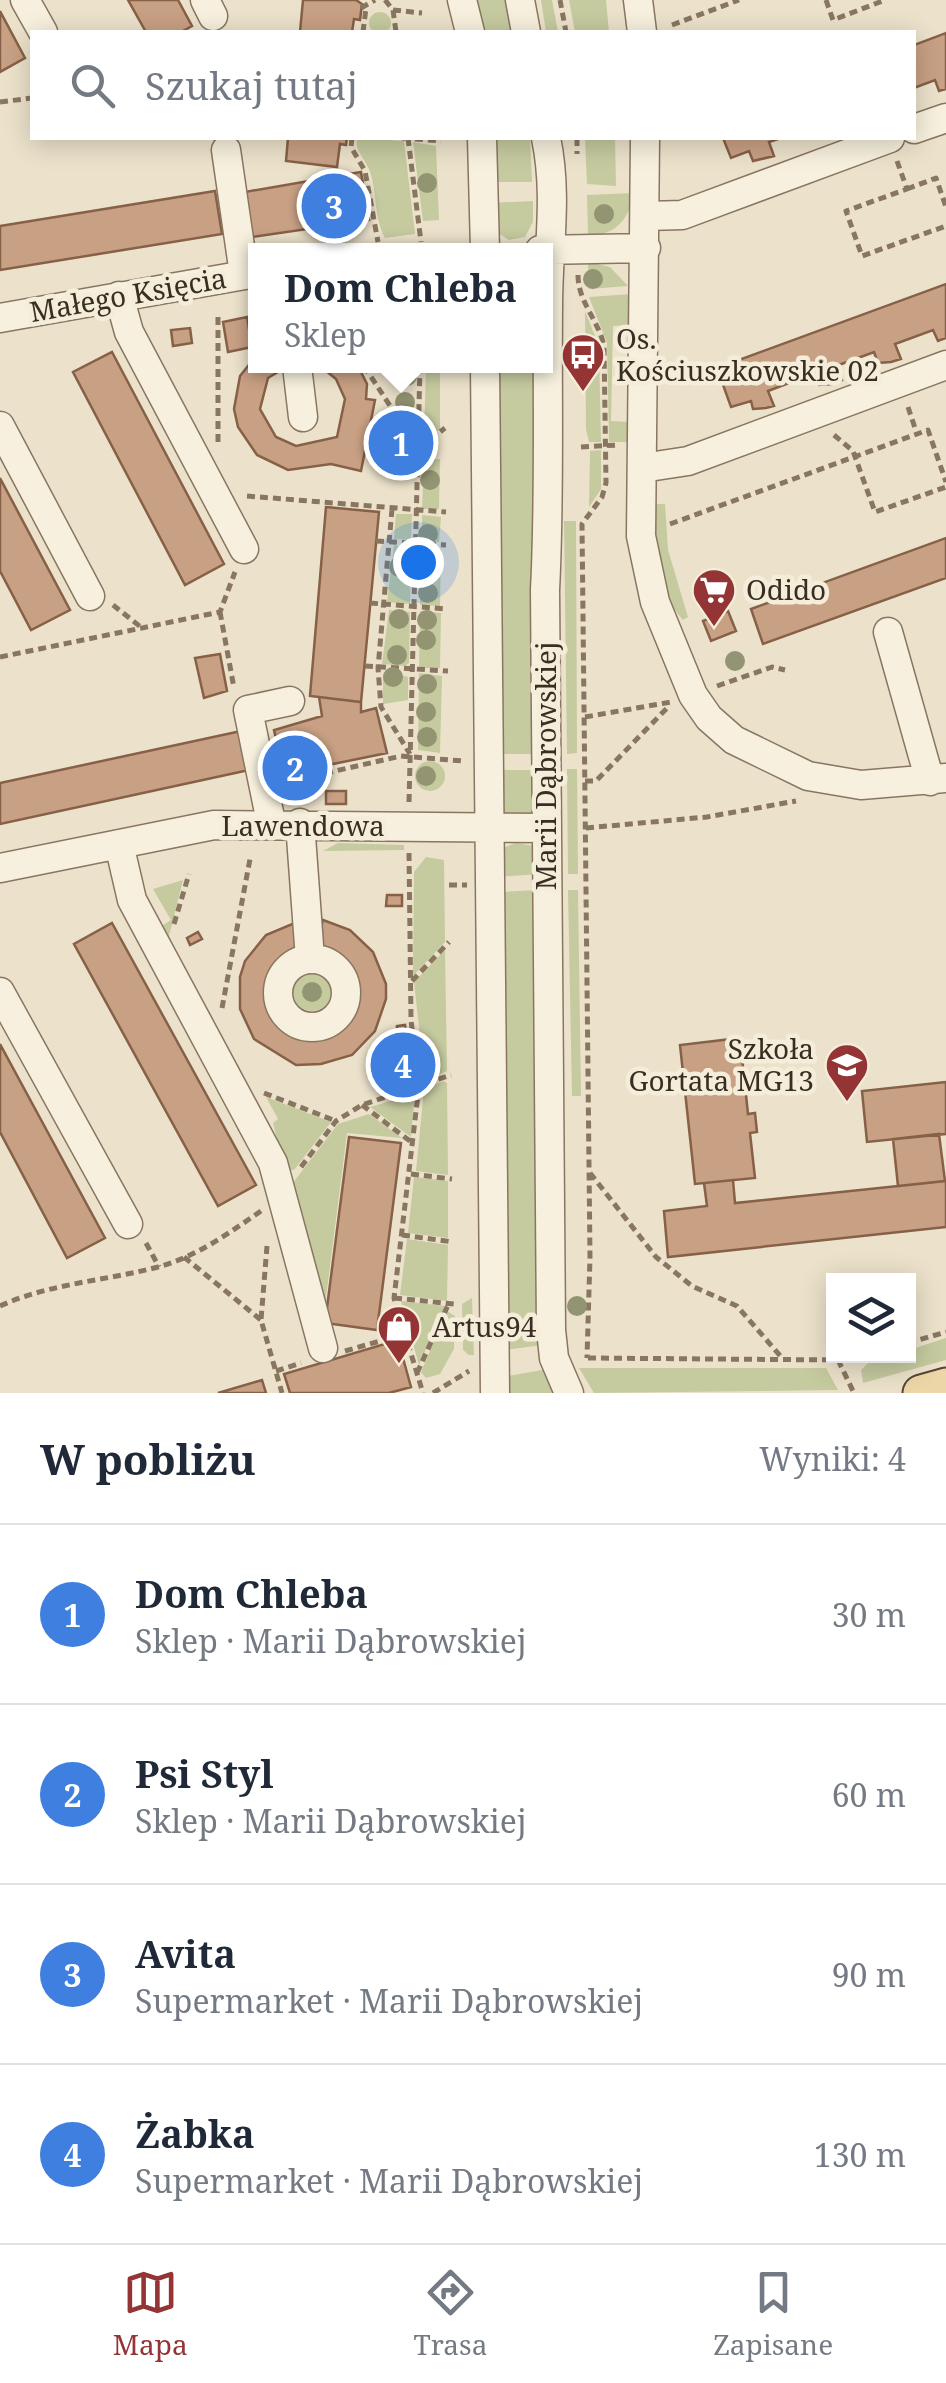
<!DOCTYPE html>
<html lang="pl">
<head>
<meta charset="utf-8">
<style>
  :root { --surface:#fff; --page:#f6f6f7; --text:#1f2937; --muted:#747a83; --line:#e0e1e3; --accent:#943435 }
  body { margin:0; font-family:"Noto Serif",serif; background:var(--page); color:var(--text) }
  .controls { position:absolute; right:30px; bottom:30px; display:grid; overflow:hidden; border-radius:0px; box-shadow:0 5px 25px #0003 }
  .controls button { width:90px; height:90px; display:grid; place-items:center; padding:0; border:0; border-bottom:2px solid var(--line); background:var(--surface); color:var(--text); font:50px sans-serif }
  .you { position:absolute; left:418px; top:562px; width:35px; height:35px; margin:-25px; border:8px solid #fff; border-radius:50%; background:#1a73e8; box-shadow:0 0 0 15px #1a73e833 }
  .badge { display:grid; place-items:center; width:65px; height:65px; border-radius:50%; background:var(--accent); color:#fff; font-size:32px; font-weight:700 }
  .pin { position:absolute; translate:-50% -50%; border:5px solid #fff; box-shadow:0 2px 10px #0006 }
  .popup { position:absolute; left:248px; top:243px; width:305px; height:130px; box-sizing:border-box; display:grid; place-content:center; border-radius:0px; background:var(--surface); filter:drop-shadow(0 2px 8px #0005); font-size:32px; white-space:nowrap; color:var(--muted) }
  .popup b { font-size:38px; color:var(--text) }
  .popup::after { content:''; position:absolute; left:50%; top:100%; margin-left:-20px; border:20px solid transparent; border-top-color:var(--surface) }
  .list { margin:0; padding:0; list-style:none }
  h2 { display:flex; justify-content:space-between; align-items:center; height:130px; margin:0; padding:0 40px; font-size:42px }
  h2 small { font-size:32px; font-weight:400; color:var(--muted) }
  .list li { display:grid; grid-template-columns:65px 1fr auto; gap:30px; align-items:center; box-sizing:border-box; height:180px; padding:0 40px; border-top:2px solid var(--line) }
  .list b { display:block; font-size:38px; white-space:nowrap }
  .list p { margin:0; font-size:32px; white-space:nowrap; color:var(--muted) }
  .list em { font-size:32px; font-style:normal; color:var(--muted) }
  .icon { flex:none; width:55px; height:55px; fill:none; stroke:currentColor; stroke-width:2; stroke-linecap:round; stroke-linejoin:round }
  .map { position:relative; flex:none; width:946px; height:1393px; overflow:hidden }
  .search { position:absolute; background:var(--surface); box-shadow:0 5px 25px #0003; left:30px; right:30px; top:30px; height:110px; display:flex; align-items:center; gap:25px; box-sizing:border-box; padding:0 35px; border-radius:0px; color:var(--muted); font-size:38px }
  .sheet { height:850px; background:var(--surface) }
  nav { display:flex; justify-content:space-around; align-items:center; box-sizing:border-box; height:140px; border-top:2px solid var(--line); background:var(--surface); font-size:28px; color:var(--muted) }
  nav a { display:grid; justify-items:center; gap:5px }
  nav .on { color:var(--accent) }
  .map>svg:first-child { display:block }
  .green { fill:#c5ca9f }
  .building { fill:#c8a084; stroke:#866047; stroke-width:2.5 }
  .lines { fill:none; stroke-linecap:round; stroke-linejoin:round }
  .minor-casing { stroke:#897660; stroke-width:31 }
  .major-casing { stroke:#574434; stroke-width:39 }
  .path { stroke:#897660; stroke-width:5; stroke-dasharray:8 5; stroke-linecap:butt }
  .minor { stroke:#f7f0de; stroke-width:28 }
  .major { stroke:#ecd6a7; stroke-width:35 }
  .tree { fill:#939472 }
  .labels { text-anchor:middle; stroke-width:9; stroke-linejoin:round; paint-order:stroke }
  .street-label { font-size:28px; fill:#3a2e22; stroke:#f4edda }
  .poi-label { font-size:28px; fill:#3a2e22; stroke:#f4edda; text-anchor:start }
</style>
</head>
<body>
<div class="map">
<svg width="946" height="1393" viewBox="0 0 946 1393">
  <rect width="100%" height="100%" fill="#ece2cb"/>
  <!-- green -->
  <path class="green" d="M470,0H512L517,32H477Z
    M541,0H552L558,32H546Z
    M569,0H606L609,32H575Z
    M369 23a11 11 0 1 1 22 0a11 11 0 1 1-22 0Z
    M357,138L404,141L415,234L385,238C373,216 378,189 368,167C362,155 355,151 357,138Z
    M489,138H530L532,182H492Z
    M585,138H615L616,186L587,184Z
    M413,142L436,146L439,220L423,221Z
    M634,193C629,219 616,236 588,235L587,195Z
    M533,201V222L525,237L509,240L496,232L492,203Z
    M588,262L610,267L628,286L589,289Z
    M631,294L632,325L613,326L611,421L631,422V442H609L607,343L589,297Z
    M585,311L599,346L601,442H589L586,429Z
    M426,366H440V429L424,442Z
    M493,366H535L539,754H496Z
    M601,450V489L589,507L590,451Z
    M424,459H440L439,509H422Z
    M653,504H665L668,550L688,617L683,620C656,591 654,542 653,504Z
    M396,514H412L411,540L394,539Z
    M422,515L441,517L439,542H422Z
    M564,521H576L577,753L567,754Z
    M394,545L411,550L410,604L387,602Z
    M421,549L441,550L440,606L420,605Z
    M389,610L410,612L409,663L405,666L382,664Z
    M420,611L441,613L440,668H419Z
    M387,671L408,677V700L383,704V674Z
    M419,673L442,676L440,753L418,750Z
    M415 776a15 15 0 1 1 30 0a15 15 0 1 1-30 0Z
    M567,769H577L578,874H568Z
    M497,770H539L537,807L531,815L504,814L498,809Z
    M338,843L404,845V850L323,851Z
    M516,843L534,846L539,874L497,877L503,848Z
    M426,857L444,860L445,942L413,976L414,872Z
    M183,880L168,940L160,927L171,920L153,889Z
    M539,890L543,1345L503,1350L498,892Z
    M568,890H578L581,1096H572Z
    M445,950L447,1071L425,1081L414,982Z
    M293 992a19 19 0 1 1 38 0a19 19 0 1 1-38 0Z
    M444,1081L447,1083L448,1175L416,1171L424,1089Z
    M415,1094L411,1137L370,1107Z
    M266,1097L331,1122L294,1170H285L273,1123L278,1119Z
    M369,1114L402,1138L347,1133L323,1321L289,1188L338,1124Z
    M414,1177L448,1181V1238L408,1233Z
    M407,1239L448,1245L447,1301L400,1295Z
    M472,1298L474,1355H469L463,1350L462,1304Z
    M401,1301L445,1306L419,1365Z
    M447,1311L455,1316L454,1349L440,1374L426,1378L421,1372Z
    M946,1338V1360L863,1383L861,1370L870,1361L908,1356L909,1350Z
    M579,1368H826L838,1390L594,1393Z
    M548,1369L560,1393H503V1377Z"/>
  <!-- building -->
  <path class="building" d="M128,0H178L192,26L181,32H146Z
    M303,0H356L362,4L360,20L354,19L352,32H300Z
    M0,11L25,58L0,72Z
    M946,33V89L939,91L935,80L914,88V45Z
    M288,138H347L346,145L340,144L337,167L286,161Z
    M723,138H781L769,142L774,156L753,161L749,151L731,158Z
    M361,172L369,220L252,237L245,192Z
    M215,191L222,234L0,270V226Z
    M946,284V338L938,341L933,330L895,344L901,359L891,362L878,363L874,352L836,366L842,380L832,384L819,385L815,373L768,391L774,406L766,408L753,409L751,401L731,407L717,368Z
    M247,317L252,347L228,352L223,322Z
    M190,328L192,343L173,346L171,330Z
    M112,352L224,564L185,585L73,372Z
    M256,356V366L286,367L268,378L260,409L276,437L296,446L337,437L345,399L336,379L320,366L359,368L367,384L366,399L375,400L361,471L331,464L288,470L257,455L238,427L234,409L240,376Z
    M388,436H410L409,464L387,463Z
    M0,478L70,610L31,630L0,571Z
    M326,507L379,512L361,702L310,696Z
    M946,538V578L763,644L751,609Z
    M728,611L736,631L711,641L703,621Z
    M220,654L227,691L204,698L195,658Z
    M319,697L361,702V712L376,708L387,753L284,774L274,730L322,716Z
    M241,731L249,770L0,824V783Z
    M326,791H346V804H326Z
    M387,895H402V906H386Z
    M323,920L350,930L373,952L386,984V999L375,1031L352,1055L321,1064L296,1065L254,1039L240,1009V977L245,961L266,935L297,922L300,949L284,959L271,977L272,1010L295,1034L317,1037L339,1030L353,1013L357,991L348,967L317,943Z
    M112,923L256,1185L218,1206L74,944Z
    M198,932L202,939L190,945L187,938Z
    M405,1025L412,1081L392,1084L389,1064L395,1063L397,1026Z
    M387,1036H396L395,1063L389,1064L392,1084H387L384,1065Z
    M740,1038L748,1114L755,1113L757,1132L750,1133L755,1178L695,1184L680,1045Z
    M0,1044L105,1238L67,1258L0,1132Z
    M946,1082V1134L867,1142L862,1091Z
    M939,1134L945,1181L898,1186L893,1139Z
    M349,1137L401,1143L377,1330L325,1323Z
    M733,1180L735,1203L946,1181V1227L668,1257L664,1211L707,1206L704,1183Z
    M398,1340L411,1387L389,1393H290L284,1374Z
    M262,1380L266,1393H218Z"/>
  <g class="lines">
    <!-- minor casing -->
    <g class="minor-casing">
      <path id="minor" d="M25,0L43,32
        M205,0L213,16
        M462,0L470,32
        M520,0L526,32
        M638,0L642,32
        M914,129L946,118
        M482,138L485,250
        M546,138C558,195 548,248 548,306C547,401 550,495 545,590L551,1330L554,1358L569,1393
        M645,138L641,536L655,602L693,695L709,718L734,740L808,776L861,785L946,778
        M226,150L244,274
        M647,216L682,215L890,138
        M540,250L646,248
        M119,296L129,332L244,549
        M0,318L256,273
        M297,366L303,417
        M485,366L495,1393
        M0,426L90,596
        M642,468L688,461L946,365
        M888,632L930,781
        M271,822L248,710L290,701
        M300,823L310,959
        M119,844L132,900L273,1163L323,1348
        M0,868L214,825L546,828
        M278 993a34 34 0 1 1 68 0a34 34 0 1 1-68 0Z
        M0,992L128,1224"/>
    </g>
    <!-- major casing -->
    <g class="major-casing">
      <path id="major" d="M921,1393L946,1386"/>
    </g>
    <!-- path -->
    <path class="path" d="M385,0L393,10L396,32
      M560,0L566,32
      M826,0L833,20L885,0
      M361,8L375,0
      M393,10L422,13
      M672,25L739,0
      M363,32L366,8
      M0,102L32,98
      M352,138L351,147L365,171L378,242
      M402,138L441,141
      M408,138L421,242
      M577,138V154
      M897,161L907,189L846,211L862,256L946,226
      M907,189L936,178L946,207
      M578,275C578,302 598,319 604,346L606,483L602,497L582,524L590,1257L587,1358
      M364,366L400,421L419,437
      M908,407L917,434
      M834,435L853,451L875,512L946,487
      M218,442V315
      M581,447L618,445
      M420,448L445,428
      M247,496L446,512
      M392,509L378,668L381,707L410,754
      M670,524L928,430L946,482
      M376,541L446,545
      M370,603L447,609
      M113,605L142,628
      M220,612L234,688
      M0,657L220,612L235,572
      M365,666L448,671
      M717,686L772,667L785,670
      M585,717L671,702
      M585,781H596L670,705
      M287,782L401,756L463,761
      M409,802L420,366
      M586,828L707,817L796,801
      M409,853L411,1020L419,1086L394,1298L423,1393
      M449,885H467
      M174,924L189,874
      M412,981L449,942
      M222,1008L250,859
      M264,1093L336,1121
      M362,1105L414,1144
      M301,1167L336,1121L362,1105L451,1075
      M590,1173L656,1257L692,1286L737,1306L783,1359
      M411,1174L452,1179
      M402,1235L453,1242
      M146,1243L159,1267
      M267,1246L261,1320L282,1393
      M184,1257L261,1320
      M394,1298L454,1304
      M0,1306C51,1283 105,1281 158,1267C196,1257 229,1233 261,1211
      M908,1343L946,1332
      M345,1351L405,1334
      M588,1358L838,1360L859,1356
      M838,1360L854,1393
      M276,1371L301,1363
      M417,1373L449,1303
      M433,1393L469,1371"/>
    <!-- minor -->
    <use href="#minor" class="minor"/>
    <!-- major -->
    <use href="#major" class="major"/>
  </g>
  <!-- trees -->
  <g class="tree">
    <circle cx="427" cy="183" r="10"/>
    <circle cx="604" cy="214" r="10"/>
    <circle cx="593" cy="279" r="10"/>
    <circle cx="407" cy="376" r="10"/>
    <circle cx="405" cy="402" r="10"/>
    <circle cx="430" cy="480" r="10"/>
    <circle cx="428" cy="534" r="10"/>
    <circle cx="430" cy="563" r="10"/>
    <circle cx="399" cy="567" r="10"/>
    <circle cx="428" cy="593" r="10"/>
    <circle cx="399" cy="619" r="10"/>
    <circle cx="427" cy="620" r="10"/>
    <circle cx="426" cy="640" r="10"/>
    <circle cx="397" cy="655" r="10"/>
    <circle cx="735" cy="661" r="10"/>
    <circle cx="393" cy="677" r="10"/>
    <circle cx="427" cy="684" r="10"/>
    <circle cx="426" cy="712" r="10"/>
    <circle cx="427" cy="737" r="10"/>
    <circle cx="426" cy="776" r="10"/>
    <circle cx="312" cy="992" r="10"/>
    <circle cx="577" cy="1306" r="10"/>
  </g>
  <!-- icons -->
  <defs>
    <g id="bus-pin" transform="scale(2.25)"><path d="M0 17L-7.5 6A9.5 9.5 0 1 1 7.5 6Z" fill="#943435" stroke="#f4edda"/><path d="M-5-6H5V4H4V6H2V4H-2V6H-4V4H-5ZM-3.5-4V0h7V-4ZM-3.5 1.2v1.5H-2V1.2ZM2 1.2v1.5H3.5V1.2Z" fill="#fff"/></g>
    <g id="supermarket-pin" transform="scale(2.25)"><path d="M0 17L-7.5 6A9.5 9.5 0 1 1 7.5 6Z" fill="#943435" stroke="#f4edda"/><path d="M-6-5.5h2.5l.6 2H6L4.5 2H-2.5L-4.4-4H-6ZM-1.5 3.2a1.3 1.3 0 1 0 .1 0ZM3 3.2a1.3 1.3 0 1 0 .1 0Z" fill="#fff"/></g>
    <g id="school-pin" transform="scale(2.25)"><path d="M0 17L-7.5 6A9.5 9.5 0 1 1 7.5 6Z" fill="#943435" stroke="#f4edda"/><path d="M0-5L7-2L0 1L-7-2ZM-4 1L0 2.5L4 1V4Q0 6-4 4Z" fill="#fff"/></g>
    <g id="shop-pin" transform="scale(2.25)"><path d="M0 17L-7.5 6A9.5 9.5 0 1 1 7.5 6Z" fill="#943435" stroke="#f4edda"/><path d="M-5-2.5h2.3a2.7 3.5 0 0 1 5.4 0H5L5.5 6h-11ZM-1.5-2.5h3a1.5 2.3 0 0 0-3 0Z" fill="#fff"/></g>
  </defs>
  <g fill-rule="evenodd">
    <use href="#bus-pin" x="583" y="355"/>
    <use href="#supermarket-pin" x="714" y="590"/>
    <use href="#school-pin" x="847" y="1065"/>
    <use href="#shop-pin" x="399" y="1327"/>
  </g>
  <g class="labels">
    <!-- street labels -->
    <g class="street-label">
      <text transform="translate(128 295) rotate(-10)" y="10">Małego Księcia</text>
      <text transform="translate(546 766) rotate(-90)" y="10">Marii Dąbrowskiej</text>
      <text x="303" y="836">Lawendowa</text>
    </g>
    <!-- poi labels -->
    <g class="poi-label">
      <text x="616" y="349">Os.<tspan x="616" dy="32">Kościuszkowskie 02</tspan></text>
      <text x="746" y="600">Odido</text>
      <text x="814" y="1059" text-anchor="end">Szkoła<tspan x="814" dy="32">Gortata MG13</tspan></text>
      <text x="432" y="1337">Artus94</text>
    </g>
  </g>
</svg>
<div class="controls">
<button><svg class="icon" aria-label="layers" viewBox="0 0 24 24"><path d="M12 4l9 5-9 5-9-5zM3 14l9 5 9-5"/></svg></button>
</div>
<div class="you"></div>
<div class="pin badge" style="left:401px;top:443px;background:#3f7fe0">1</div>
<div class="popup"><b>Dom Chleba</b>Sklep</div>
<div class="pin badge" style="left:295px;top:768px;background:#3f7fe0">2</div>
<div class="pin badge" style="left:334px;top:206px;background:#3f7fe0">3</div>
<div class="pin badge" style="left:403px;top:1065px;background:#3f7fe0">4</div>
<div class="search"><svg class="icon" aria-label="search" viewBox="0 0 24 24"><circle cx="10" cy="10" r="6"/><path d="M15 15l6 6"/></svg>Szukaj tutaj</div>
</div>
<section class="sheet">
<h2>W pobliżu<small>Wyniki: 4</small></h2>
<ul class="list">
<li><span class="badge" style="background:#3f7fe0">1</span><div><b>Dom Chleba</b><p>Sklep · Marii Dąbrowskiej</p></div><em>30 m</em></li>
<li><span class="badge" style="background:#3f7fe0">2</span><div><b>Psi Styl</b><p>Sklep · Marii Dąbrowskiej</p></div><em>60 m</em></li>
<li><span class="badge" style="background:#3f7fe0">3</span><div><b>Avita</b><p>Supermarket · Marii Dąbrowskiej</p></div><em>90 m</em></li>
<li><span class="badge" style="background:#3f7fe0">4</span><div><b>Żabka</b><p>Supermarket · Marii Dąbrowskiej</p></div><em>130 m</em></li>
</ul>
</section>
<nav>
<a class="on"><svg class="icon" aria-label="map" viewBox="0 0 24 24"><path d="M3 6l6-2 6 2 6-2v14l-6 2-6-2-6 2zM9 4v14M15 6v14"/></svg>Mapa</a>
<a><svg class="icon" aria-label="directions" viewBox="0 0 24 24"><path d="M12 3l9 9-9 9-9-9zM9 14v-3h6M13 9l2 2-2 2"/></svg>Trasa</a>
<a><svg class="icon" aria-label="saved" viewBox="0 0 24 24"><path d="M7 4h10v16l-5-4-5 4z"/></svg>Zapisane</a>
</nav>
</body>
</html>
